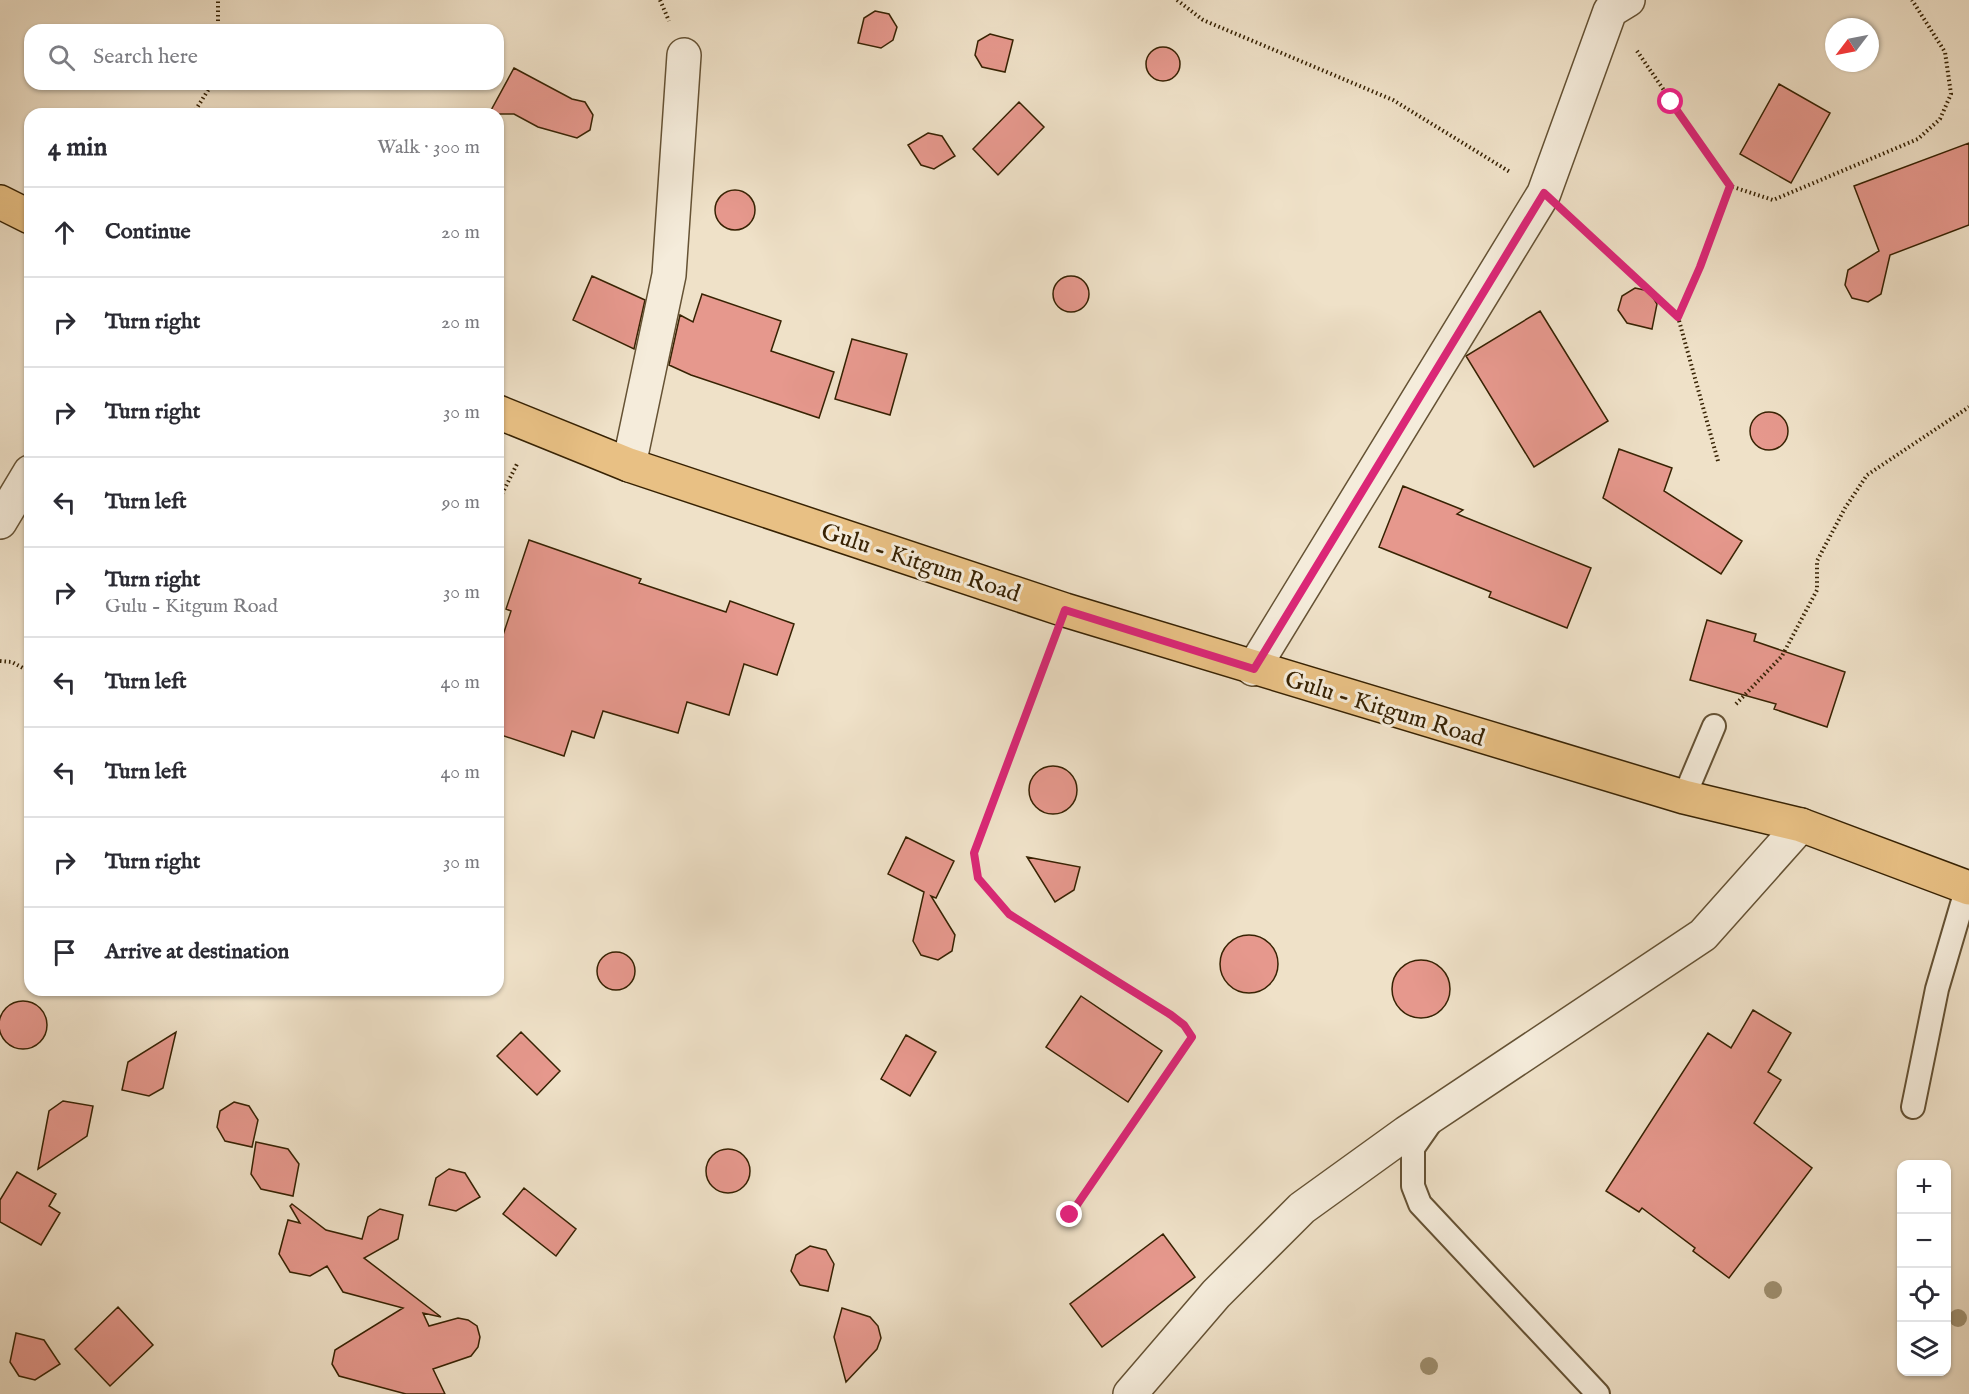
<!DOCTYPE html>
<html lang="en">
<head>
<meta charset="utf-8">
<style>
  :root { --surface:#fff; --page:#f7f7f7; --text:#2b2b33; --muted:#7c7c81; --line:#e1e1e2 }
  body { margin:0; font-family:"IM FELL English",serif; background:var(--page); color:var(--text) }
  .controls { position:absolute; right:18px; bottom:18px; display:grid; overflow:hidden; border-radius:12px; box-shadow:0 2px 4px #0004 }
  .controls button { width:54px; height:54px; display:grid; place-items:center; padding:0; border:0; border-bottom:2px solid var(--line); background:var(--surface); color:var(--text); font:30px sans-serif }
  .compass { position:absolute; left:1825px; top:18px; width:54px; height:54px; border-radius:50%; background:var(--surface); box-shadow:0 2px 4px #0004; rotate:238deg }
  .stop { position:absolute; width:18px; height:18px; margin:-14px; border:4px solid #db2777; border-radius:50%; background:#fff }
  .stop.end { background:#db2777; border-color:#fff; box-shadow:0 2px 6px #0008 }
  .list { margin:0; padding:0; list-style:none }
  h2 { display:flex; justify-content:space-between; align-items:center; height:78px; margin:0; padding:0 24px; font-size:26px }
  h2 small { font-size:20px; font-weight:400; color:var(--muted) }
  .list li { display:grid; grid-template-columns:39px 1fr auto; gap:18px; align-items:center; box-sizing:border-box; height:90px; padding:0 24px; border-top:2px solid var(--line) }
  .list b { display:block; font-size:22px; white-space:nowrap }
  .list p { margin:0; font-size:20px; white-space:nowrap; color:var(--muted) }
  .list em { font-size:20px; font-style:normal; color:var(--muted) }
  .icon { flex:none; width:33px; height:33px; fill:none; stroke:currentColor; stroke-width:2; stroke-linecap:round; stroke-linejoin:round }
  .map { position:relative; flex:none; width:1969px; height:1394px; overflow:hidden }
  .search { position:absolute; background:var(--surface); box-shadow:0 2px 4px #0004; left:24px; top:24px; width:480px; height:66px; display:flex; align-items:center; gap:15px; box-sizing:border-box; padding:0 21px; border-radius:18px; color:var(--muted); font-size:22px }
  .panel { position:absolute; background:var(--surface); box-shadow:0 2px 4px #0004; left:24px; top:108px; width:480px; height:888px; border-radius:18px }
  .map>svg:first-child { display:block }
  .building { fill:#e6988d; stroke:#372203; stroke-width:1.5 }
  .lines { fill:none; stroke-linecap:round; stroke-linejoin:round }
  .service-casing { stroke:#655234; stroke-width:26 }
  .minor-casing { stroke:#655234; stroke-width:36 }
  .primary-casing { stroke:#372203; stroke-width:36 }
  .path { stroke:#372203; stroke-width:4; stroke-dasharray:1.5 3; stroke-linecap:butt }
  .service { stroke:#f5ecdb; stroke-width:22 }
  .minor { stroke:#f5ecdb; stroke-width:33 }
  .primary { stroke:#e8c084; stroke-width:33 }
  .tree { fill:#a09273 }
  .route { stroke:#db2777; stroke-width:8 }
  .labels { text-anchor:middle; stroke-width:6; stroke-linejoin:round; paint-order:stroke }
  .street-label { font-size:24px; fill:#372203; stroke:#f5ecdb }
</style>
</head>
<body>
<div class="map">
<svg width="1969" height="1394" viewBox="0 0 1969 1394">
  <rect width="100%" height="100%" fill="#efe1c8"/>
  <filter id="stains"><feTurbulence type="fractalNoise" baseFrequency=".00333" numOctaves="4"/><feColorMatrix values="0 0 0 0 .2 0 0 0 0 .09 0 0 0 0 .02 0 0 0 .5 -.17"/></filter>
  <radialGradient id="worn" r=".72"><stop offset=".6" stop-color="#630" stop-opacity="0"/><stop offset="1" stop-color="#630" stop-opacity=".3"/></radialGradient>
  <!-- building -->
  <path class="building" d="M875,11L889,14L897,27L893,40L881,48L858,43L864,18Z
    M990,34L1013,40L1005,72L982,67L975,55L978,41Z
    M1146 64a17 17 0 1 1 34 0a17 17 0 1 1-34 0Z
    M514,68L572,99L585,102L593,115L590,130L577,138L538,127L514,114H489Z
    M1779,84L1830,113L1791,183L1740,154Z
    M1019,102L1044,127L998,175L973,149Z
    M928,133L942,136L955,156L934,169L921,165L908,145Z
    M1969,143V225L1890,255L1881,294L1868,302L1852,298L1845,285L1848,270L1879,251L1854,186Z
    M715 210a20 20 0 1 1 40 0a20 20 0 1 1-40 0Z
    M1053 294a18 18 0 1 1 36 0a18 18 0 1 1-36 0Z
    M592,276L645,300L634,349L573,320Z
    M1635,288L1649,291L1657,304L1652,329L1627,323L1618,310L1622,296Z
    M702,294L781,321L771,351L834,372L819,418L691,375L669,365L680,315L693,322Z
    M1540,311L1608,421L1534,467L1466,356Z
    M852,339L907,354L890,415L835,399Z
    M1750 431a19 19 0 1 1 38 0a19 19 0 1 1-38 0Z
    M1619,449L1672,468L1664,491L1742,541L1721,574L1603,498Z
    M1403,486L1463,510L1457,514L1591,568L1567,628L1489,597L1491,592L1379,547Z
    M529,540L641,579L639,583L726,612L730,601L794,624L777,675L744,664L729,715L687,702L678,733L603,711L594,738L572,731L564,756L498,734V650L511,611L506,609Z
    M1707,620L1756,634L1754,641L1845,672L1827,727L1774,709L1776,704L1690,680Z
    M1029 790a24 24 0 1 1 48 0a24 24 0 1 1-48 0Z
    M906,837L954,861L936,898L931,896L955,935L952,951L938,960L921,955L913,941L924,892L888,874Z
    M1027,857L1080,867L1074,890L1055,902Z
    M1220 964a29 29 0 1 1 58 0a29 29 0 1 1-58 0Z
    M597 971a19 19 0 1 1 38 0a19 19 0 1 1-38 0Z
    M1392 989a29 29 0 1 1 58 0a29 29 0 1 1-58 0Z
    M1081,996L1162,1051L1128,1102L1046,1047Z
    M-1 1025a24 24 0 1 1 48 0a24 24 0 1 1-48 0Z
    M1753,1010L1791,1033L1768,1072L1781,1080L1754,1123L1812,1168L1729,1278L1693,1251L1695,1248L1642,1208L1639,1212L1606,1191L1708,1033L1731,1048Z
    M176,1032L163,1088L149,1096L122,1090L128,1062Z
    M521,1032L560,1071L537,1095L497,1056Z
    M906,1035L936,1052L910,1096L881,1079Z
    M63,1101L93,1106L87,1136L38,1169L49,1111Z
    M234,1102L249,1106L258,1120L252,1147L225,1141L217,1127L220,1111Z
    M256,1142L288,1149L299,1164L293,1196L261,1189L251,1174Z
    M706 1171a22 22 0 1 1 44 0a22 22 0 1 1-44 0Z
    M449,1169L465,1173L480,1197L456,1211L429,1205L436,1178Z
    M17,1172L56,1194L49,1206L60,1213L41,1245L0,1222V1200Z
    M524,1188L576,1229L556,1256L503,1214Z
    M292,1204L326,1230L362,1239L368,1217L380,1209L403,1215L398,1239L364,1258L441,1317L423,1313L429,1326L458,1318L468,1320L477,1326L480,1337L478,1347L471,1356L433,1369L445,1394H406L339,1376L332,1364L335,1350L403,1308L343,1292L327,1266L310,1276L290,1272L279,1254L288,1220L300,1223L290,1206Z
    M1163,1234L1195,1277L1102,1347L1070,1304Z
    M810,1246L826,1250L834,1264L828,1291L800,1285L791,1271L796,1255Z
    M118,1307L153,1345L110,1386L75,1349Z
    M842,1308L870,1317L878,1326L881,1338L877,1349L846,1382L834,1337Z
    M16,1333L44,1340L60,1364L35,1380L19,1376L10,1362Z"/>
  <g class="lines">
    <!-- service casing -->
    <g class="service-casing">
      <path id="service" d="M1684,797L1714,726
        M1913,1107L1937,989L1967,887
        M1429,1125L1413,1148V1186L1420,1204L1598,1394"/>
    </g>
    <!-- minor casing -->
    <g class="minor-casing">
      <path id="minor" d="M629,465L669,275L684,55
        M0,522L30,472
        M1253,669L1544,193L1610,11L1628,0
        M1130,1394L1216,1294L1302,1208L1406,1133L1703,935L1801,825"/>
    </g>
    <!-- primary casing -->
    <g class="primary-casing">
      <path id="primary" d="M0,202L30,217
        M498,412L629,465L1065,610L1684,797L1801,825L1969,888"/>
    </g>
    <!-- path -->
    <path class="path" d="M660,0L669,21
      M1177,0L1203,20L1393,100L1510,172
      M218,30V0
      M1637,51L1730,186L1773,200L1918,139L1940,119L1951,94L1945,52L1912,0
      M193,114L212,84
      M1573,219L1678,317
      M1718,461L1678,317L1700,267L1730,186
      M498,502L518,462
      M1051,647L974,853L978,878L1009,914L1171,1015L1184,1025L1192,1037L1070,1216
      M0,661L12,662L30,672
      M1736,704L1782,656L1817,590V561L1845,508L1867,475L1969,407"/>
    <!-- service -->
    <use href="#service" class="service"/>
    <!-- minor -->
    <use href="#minor" class="minor"/>
    <!-- primary -->
    <use href="#primary" class="primary"/>
  </g>
  <!-- trees -->
  <g class="tree">
    <circle cx="1773" cy="1290" r="9"/>
    <circle cx="1958" cy="1318" r="9"/>
    <circle cx="1429" cy="1366" r="9"/>
  </g>
  <g class="lines">
    <!-- route -->
    <path class="route" d="M1070,1215L1192,1037L1184,1025L1171,1015L1009,914L978,878L974,853L1065,610L1254,669L1544,193L1678,317L1700,267L1730,186L1671,102"/>
  </g>
  <g class="labels">
    <!-- street labels -->
    <g class="street-label">
      <text transform="translate(921 562) rotate(18)" y="8">Gulu - Kitgum Road</text>
      <text transform="translate(1385 708) rotate(17)" y="8">Gulu - Kitgum Road</text>
    </g>
  </g>
  <rect width="100%" height="100%" filter="url(#stains)"/>
  <rect width="100%" height="100%" fill="url(#worn)"/>
</svg>
<div class="controls">
<button>+</button>
<button>−</button>
<button><svg class="icon" aria-label="locate" viewBox="0 0 24 24"><circle cx="12" cy="12" r="6"/><path d="M12 2v4M12 18v4M2 12h4M18 12h4"/></svg></button>
<button><svg class="icon" aria-label="layers" viewBox="0 0 24 24"><path d="M12 4l9 5-9 5-9-5zM3 14l9 5 9-5"/></svg></button>
</div>
<svg class="compass" viewBox="-18 -18 36 36"><path d="M0-13l5 13h-10z" fill="#e53935"/><path d="M0 13l5-13h-10z" fill="#7c7c81"/></svg>
<div class="stop" style="left:1671px;top:102px"></div>
<div class="stop end" style="left:1070px;top:1215px"></div>
<div class="search"><svg class="icon" aria-label="search" viewBox="0 0 24 24"><circle cx="10" cy="10" r="6"/><path d="M15 15l6 6"/></svg>Search here</div>
<section class="panel">
<h2>4 min<small>Walk · 300 m</small></h2>
<ul class="list">
<li><svg class="icon" aria-label="ahead" viewBox="0 0 24 24"><path d="M12 20V5M6 11l6-6 6 6"/></svg><div><b>Continue</b></div><em>20 m</em></li>
<li><svg class="icon" aria-label="right" viewBox="0 0 24 24"><path d="M7 20v-9h11M14 6l5 5-5 5"/></svg><div><b>Turn right</b></div><em>20 m</em></li>
<li><svg class="icon" aria-label="right" viewBox="0 0 24 24"><path d="M7 20v-9h11M14 6l5 5-5 5"/></svg><div><b>Turn right</b></div><em>30 m</em></li>
<li><svg class="icon" aria-label="left" viewBox="0 0 24 24"><path d="M17 20v-9H6M10 6l-5 5 5 5"/></svg><div><b>Turn left</b></div><em>90 m</em></li>
<li><svg class="icon" aria-label="right" viewBox="0 0 24 24"><path d="M7 20v-9h11M14 6l5 5-5 5"/></svg><div><b>Turn right</b><p>Gulu - Kitgum Road</p></div><em>30 m</em></li>
<li><svg class="icon" aria-label="left" viewBox="0 0 24 24"><path d="M17 20v-9H6M10 6l-5 5 5 5"/></svg><div><b>Turn left</b></div><em>40 m</em></li>
<li><svg class="icon" aria-label="left" viewBox="0 0 24 24"><path d="M17 20v-9H6M10 6l-5 5 5 5"/></svg><div><b>Turn left</b></div><em>40 m</em></li>
<li><svg class="icon" aria-label="right" viewBox="0 0 24 24"><path d="M7 20v-9h11M14 6l5 5-5 5"/></svg><div><b>Turn right</b></div><em>30 m</em></li>
<li><svg class="icon" aria-label="arrive" viewBox="0 0 24 24"><path d="M6 21V4h12l-3 4 3 4H6"/></svg><div><b>Arrive at destination</b></div></li>
</ul>
</section>
</div>
</body>
</html>
